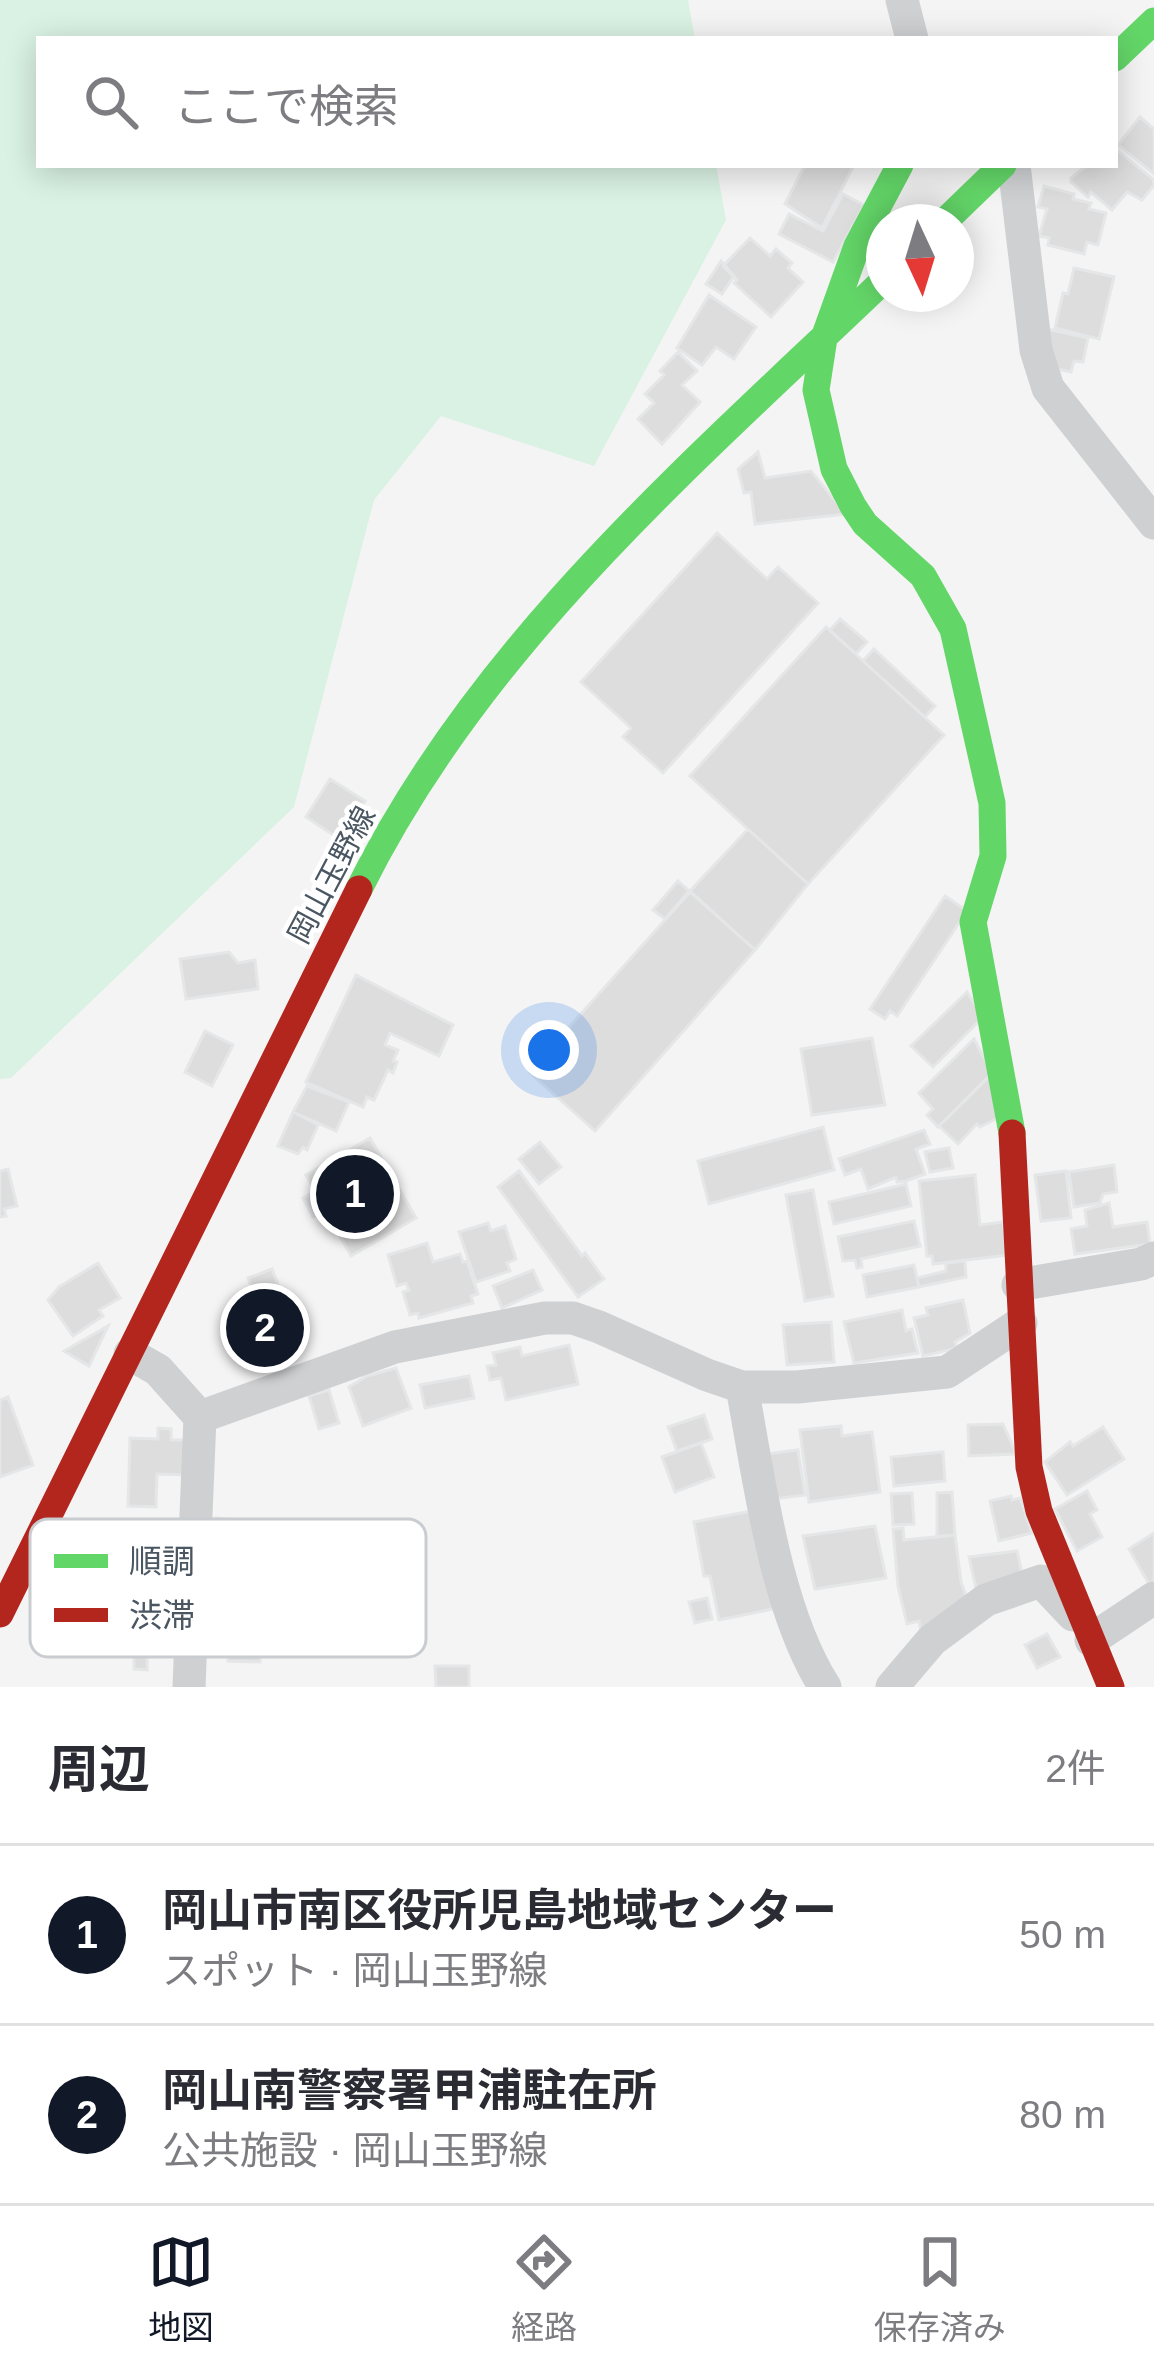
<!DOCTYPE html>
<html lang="ja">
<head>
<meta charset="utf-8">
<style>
  :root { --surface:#fff; --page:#f7f7f7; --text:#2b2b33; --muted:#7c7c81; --line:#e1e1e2; --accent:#111827 }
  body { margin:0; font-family:Arial,"Noto Sans JP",sans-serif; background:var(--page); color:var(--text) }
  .compass { position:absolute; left:866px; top:204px; width:108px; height:108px; border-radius:50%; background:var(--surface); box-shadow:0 6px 30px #0003; rotate:176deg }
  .you { position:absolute; left:549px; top:1050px; width:42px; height:42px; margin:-30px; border:9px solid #fff; border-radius:50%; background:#1a73e8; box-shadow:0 0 0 18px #1a73e833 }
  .badge { display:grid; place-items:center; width:78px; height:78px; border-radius:50%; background:var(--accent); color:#fff; font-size:39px; font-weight:700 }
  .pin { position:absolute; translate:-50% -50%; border:6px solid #fff; box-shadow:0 3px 12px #0006 }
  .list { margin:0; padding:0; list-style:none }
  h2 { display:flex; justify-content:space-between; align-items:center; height:156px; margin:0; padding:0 48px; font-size:51px }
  h2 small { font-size:39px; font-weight:400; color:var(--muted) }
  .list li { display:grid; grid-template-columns:78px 1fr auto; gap:36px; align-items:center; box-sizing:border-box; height:180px; padding:0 48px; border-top:3px solid var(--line) }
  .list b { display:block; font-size:45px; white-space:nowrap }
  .list p { margin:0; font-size:39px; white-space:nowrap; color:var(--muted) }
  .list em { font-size:39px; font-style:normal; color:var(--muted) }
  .icon { flex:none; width:66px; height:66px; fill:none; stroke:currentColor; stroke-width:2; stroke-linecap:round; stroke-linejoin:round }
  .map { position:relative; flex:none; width:1154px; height:1687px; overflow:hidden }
  .search { position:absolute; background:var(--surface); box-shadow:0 6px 30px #0003; left:36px; right:36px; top:36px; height:132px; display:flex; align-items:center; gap:30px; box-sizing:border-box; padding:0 42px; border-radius:0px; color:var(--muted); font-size:45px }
  .sheet { height:516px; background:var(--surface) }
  nav { display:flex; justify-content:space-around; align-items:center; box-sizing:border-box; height:168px; border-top:3px solid var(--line); background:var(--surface); font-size:33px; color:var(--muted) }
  nav a { display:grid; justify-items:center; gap:6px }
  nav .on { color:var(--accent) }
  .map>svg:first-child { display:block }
  .green { fill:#d9f2e3 }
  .building { fill:#ddddde; stroke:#e5e6e7; stroke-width:3 }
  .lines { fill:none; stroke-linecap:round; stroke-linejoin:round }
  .street { stroke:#ced0d2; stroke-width:33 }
  .fast { stroke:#63d668; stroke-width:27 }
  .jam { stroke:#b3261e; stroke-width:27 }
  .labels { text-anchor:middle; stroke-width:9; stroke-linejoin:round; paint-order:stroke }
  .street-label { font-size:30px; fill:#4a5661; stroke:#fff }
  .key { fill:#fff; stroke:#c9ccd0; stroke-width:3 }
  .key-label { font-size:33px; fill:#4a5661 }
</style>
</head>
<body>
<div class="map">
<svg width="1154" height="1687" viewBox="0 0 1154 1687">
  <rect width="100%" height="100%" fill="#f4f4f4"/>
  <!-- green -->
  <path class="green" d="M0,0H688L695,39H39V165H716L726,220L594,466L441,416L374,500L294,807L11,1078L0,1079Z"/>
  <!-- building -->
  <path class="building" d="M1140,117L1154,129V174L1118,145Z
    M1115,148L1153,179L1154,185L1142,200L1127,192L1112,210L1091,192L1088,197L1071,182V178L1087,165H1115Z
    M805,165H854L822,228L785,204Z
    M1044,186L1074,194L1073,199L1091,203L1089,209L1106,213L1098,245L1087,242L1084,254L1048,245L1049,238L1039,236L1047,209L1038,207Z
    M843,194L864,205L833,262L779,234L789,214L823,231Z
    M750,238L770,256L776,249L792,263L788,268L803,282L771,317L734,283L737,280L723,266Z
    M721,261L734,276L722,294L706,284Z
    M1074,268L1114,277L1099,339L1055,328L1063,293L1068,294Z
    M709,295L756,327L734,359L716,347L702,365L677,348Z
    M1047,329L1088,338L1083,362L1074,361L1071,372L1052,368Z
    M678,352L697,371L682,385L700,402L662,444L638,419L654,403L645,394L664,375L660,371Z
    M758,452L765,478L811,471L846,514L755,524L751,492L744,493L738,469Z
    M717,533L767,579L778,567L818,603L663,773L623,737L631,728L581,682Z
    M840,619L867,642L856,654L830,630Z
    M826,627L944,735L808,884L690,776Z
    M874,649L935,706L925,717L863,661Z
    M330,779L365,801L341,840L306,817Z
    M748,829L808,884L755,950L690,891Z
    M678,881L689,891L665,919L653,910Z
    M690,892L755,950L595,1131L529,1072Z
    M945,896L967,911L897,1016L890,1011L885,1019L870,1009Z
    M229,952L238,963L255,960L258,989L186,999L180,959Z
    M356,975L453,1025L439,1056L390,1033L385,1045L398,1050L393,1061L397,1062L393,1073L388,1070L374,1100L367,1097L363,1107L306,1082Z
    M967,992L983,1017L933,1067L911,1046Z
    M205,1031L233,1045L212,1086L185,1072Z
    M872,1038L885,1105L812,1115L801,1049Z
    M974,1039L992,1073L938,1127L927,1115L933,1109L919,1093Z
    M990,1076L998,1118L980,1127L977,1124L958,1144L939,1126Z
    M307,1086L349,1102L336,1131L293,1112Z
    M293,1112L318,1125L307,1150L303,1147L298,1154L278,1146Z
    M823,1127L834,1170L709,1204L698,1161Z
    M924,1130L930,1144L916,1149L925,1174L906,1181L897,1182L896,1177L868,1189L861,1169L845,1175L839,1159Z
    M370,1138L416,1218L351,1256L325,1210L313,1217L303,1198L315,1191L306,1175Z
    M540,1142L561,1167L539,1184L519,1159Z
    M949,1148L953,1168L930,1172L925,1152Z
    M1114,1165L1117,1192L1103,1194L1100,1203L1074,1207L1069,1172Z
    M8,1169L17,1206L4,1209L6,1216L0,1217V1171Z
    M519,1171L582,1256L585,1253L604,1279L578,1297L498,1187Z
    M1066,1171L1071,1218L1041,1221L1035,1175Z
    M975,1175L980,1225L1003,1222L1008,1255L933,1264L932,1256H927L919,1181Z
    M906,1184L911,1206L834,1224L829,1202Z
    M813,1190L833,1296L805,1301L786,1195Z
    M1109,1203L1113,1227L1147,1222L1150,1244L1075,1254L1071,1229L1087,1226L1085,1210Z
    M914,1221L920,1246L861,1259L862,1267L857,1268L855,1260L843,1261L838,1237Z
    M488,1223L491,1231L505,1226L516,1259L507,1263L510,1271L476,1282L459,1232Z
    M427,1243L433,1262L460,1254L463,1262L467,1261L478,1294L471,1296L473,1303L419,1318L418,1313L410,1315L403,1292L409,1290L406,1283L397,1286L388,1255Z
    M965,1261L966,1277L919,1287L917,1278L946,1271V1263Z
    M98,1263L120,1298L99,1310L103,1316L73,1336L48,1300L59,1287Z
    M914,1265L919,1287L867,1297L863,1275Z
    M272,1269L282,1295L278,1297L280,1303L260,1310L248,1278Z
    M533,1270L542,1290L502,1308L493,1286Z
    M963,1300L970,1333L955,1342L957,1348L923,1356L914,1318L928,1315L926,1308Z
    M902,1310L906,1331L912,1329L918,1353L854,1363L844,1322Z
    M831,1322L834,1362L787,1365L783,1325Z
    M108,1326L89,1366L64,1351Z
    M569,1345L578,1384L506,1400L501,1378L490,1380L487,1366L496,1365L493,1353L520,1347L522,1356Z
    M396,1368L411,1408L363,1426L349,1387L367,1376Z
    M469,1376L474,1398L425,1408L420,1385Z
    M329,1390L339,1423L319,1429L309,1396Z
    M8,1397L33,1465L0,1477V1400Z
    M704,1415L712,1439L677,1451L668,1427Z
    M1003,1424L1016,1454L969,1456L968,1425Z
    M841,1426L842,1436L872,1432L880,1492L809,1502L800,1430Z
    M1103,1427L1124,1459L1067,1495L1045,1462L1070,1442L1073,1446Z
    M158,1428L171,1429V1440H189L188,1475L157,1474L156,1507L128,1506L130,1438L158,1439Z
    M701,1443L714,1477L675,1492L662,1457Z
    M798,1450L805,1495L773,1499L766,1454Z
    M943,1452L945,1481L894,1486L891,1457Z
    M1087,1491L1097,1510L1090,1514L1102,1537L1077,1551L1055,1509Z
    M952,1492L955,1535L937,1537V1493Z
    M912,1493L914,1524L893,1525L891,1494Z
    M1011,1496L1012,1500L1020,1498L1032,1533L999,1541L990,1501Z
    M756,1510L782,1607L719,1620L710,1576H704L694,1522Z
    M216,1518L246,1521L244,1543L214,1540Z
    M875,1526L886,1578L815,1589L803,1536Z
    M903,1528L904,1540L955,1535L961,1582L970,1607L922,1637L919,1621L907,1624L898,1586L893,1529Z
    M1154,1533V1581L1149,1584L1129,1549Z
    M1017,1551L1023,1577L976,1588L969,1557Z
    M707,1598L712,1619L695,1623L689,1602Z
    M134,1607L147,1609V1670L134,1669Z
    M1047,1634L1060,1657L1037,1668L1025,1645Z
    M229,1645L261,1647L260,1662L228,1661Z
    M435,1666H469V1687H436Z"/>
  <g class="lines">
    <!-- street -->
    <path class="street" d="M902,0L912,39
      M1014,165L1036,350L1048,388L1154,523
      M1018,1285L1141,1264L1154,1258
      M130,1354L158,1370L200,1417L189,1687
      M742,1387C759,1478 775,1609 825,1687
      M200,1417L395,1347L545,1318H573L599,1327L707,1375L742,1387H797L947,1372L1021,1323
      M1091,1640L1154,1598
      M892,1687L932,1640L986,1600L1041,1581L1073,1615"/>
    <!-- fast -->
    <path class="fast" d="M1115,58L1154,21
      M900,165L857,246L824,338L816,390L834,469L853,506L865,524L923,576L953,629L992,803L993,856L973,922L1012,1133
      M944,222L1003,165
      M359,889C480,644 691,465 884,280"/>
    <!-- jam -->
    <path class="jam" d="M1012,1133L1029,1467L1039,1511L1111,1687
      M0,1614L359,889"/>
  </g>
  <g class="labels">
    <!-- street labels -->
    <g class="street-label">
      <text transform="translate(332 875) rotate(-62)" y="10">岡山玉野線</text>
    </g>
  </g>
  <!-- legend -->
  <rect x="30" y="1519" width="396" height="138" rx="18" class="key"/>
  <rect x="54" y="1554" width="54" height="14" fill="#63d668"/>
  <rect x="54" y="1608" width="54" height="14" fill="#b3261e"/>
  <g class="key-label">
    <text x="129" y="1573">順調</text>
    <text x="129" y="1627">渋滞</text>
  </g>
</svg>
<svg class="compass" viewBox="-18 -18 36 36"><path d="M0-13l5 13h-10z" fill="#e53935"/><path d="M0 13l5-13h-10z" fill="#7c7c81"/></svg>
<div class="you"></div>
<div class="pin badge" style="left:355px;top:1194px">1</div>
<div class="pin badge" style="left:265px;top:1328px">2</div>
<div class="search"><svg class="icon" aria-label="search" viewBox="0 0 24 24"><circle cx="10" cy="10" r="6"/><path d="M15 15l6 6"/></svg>ここで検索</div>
</div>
<section class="sheet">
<h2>周辺<small>2件</small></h2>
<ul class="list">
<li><span class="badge">1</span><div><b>岡山市南区役所児島地域センター</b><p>スポット · 岡山玉野線</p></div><em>50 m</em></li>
<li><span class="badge">2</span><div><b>岡山南警察署甲浦駐在所</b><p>公共施設 · 岡山玉野線</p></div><em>80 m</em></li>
</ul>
</section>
<nav>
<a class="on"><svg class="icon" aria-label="map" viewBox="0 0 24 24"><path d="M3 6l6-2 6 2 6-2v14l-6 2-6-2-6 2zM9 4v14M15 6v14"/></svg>地図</a>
<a><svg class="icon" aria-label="directions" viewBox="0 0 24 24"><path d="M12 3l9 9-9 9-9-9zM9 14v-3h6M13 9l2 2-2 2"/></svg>経路</a>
<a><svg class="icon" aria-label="saved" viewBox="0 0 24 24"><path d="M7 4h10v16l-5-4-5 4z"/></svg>保存済み</a>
</nav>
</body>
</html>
